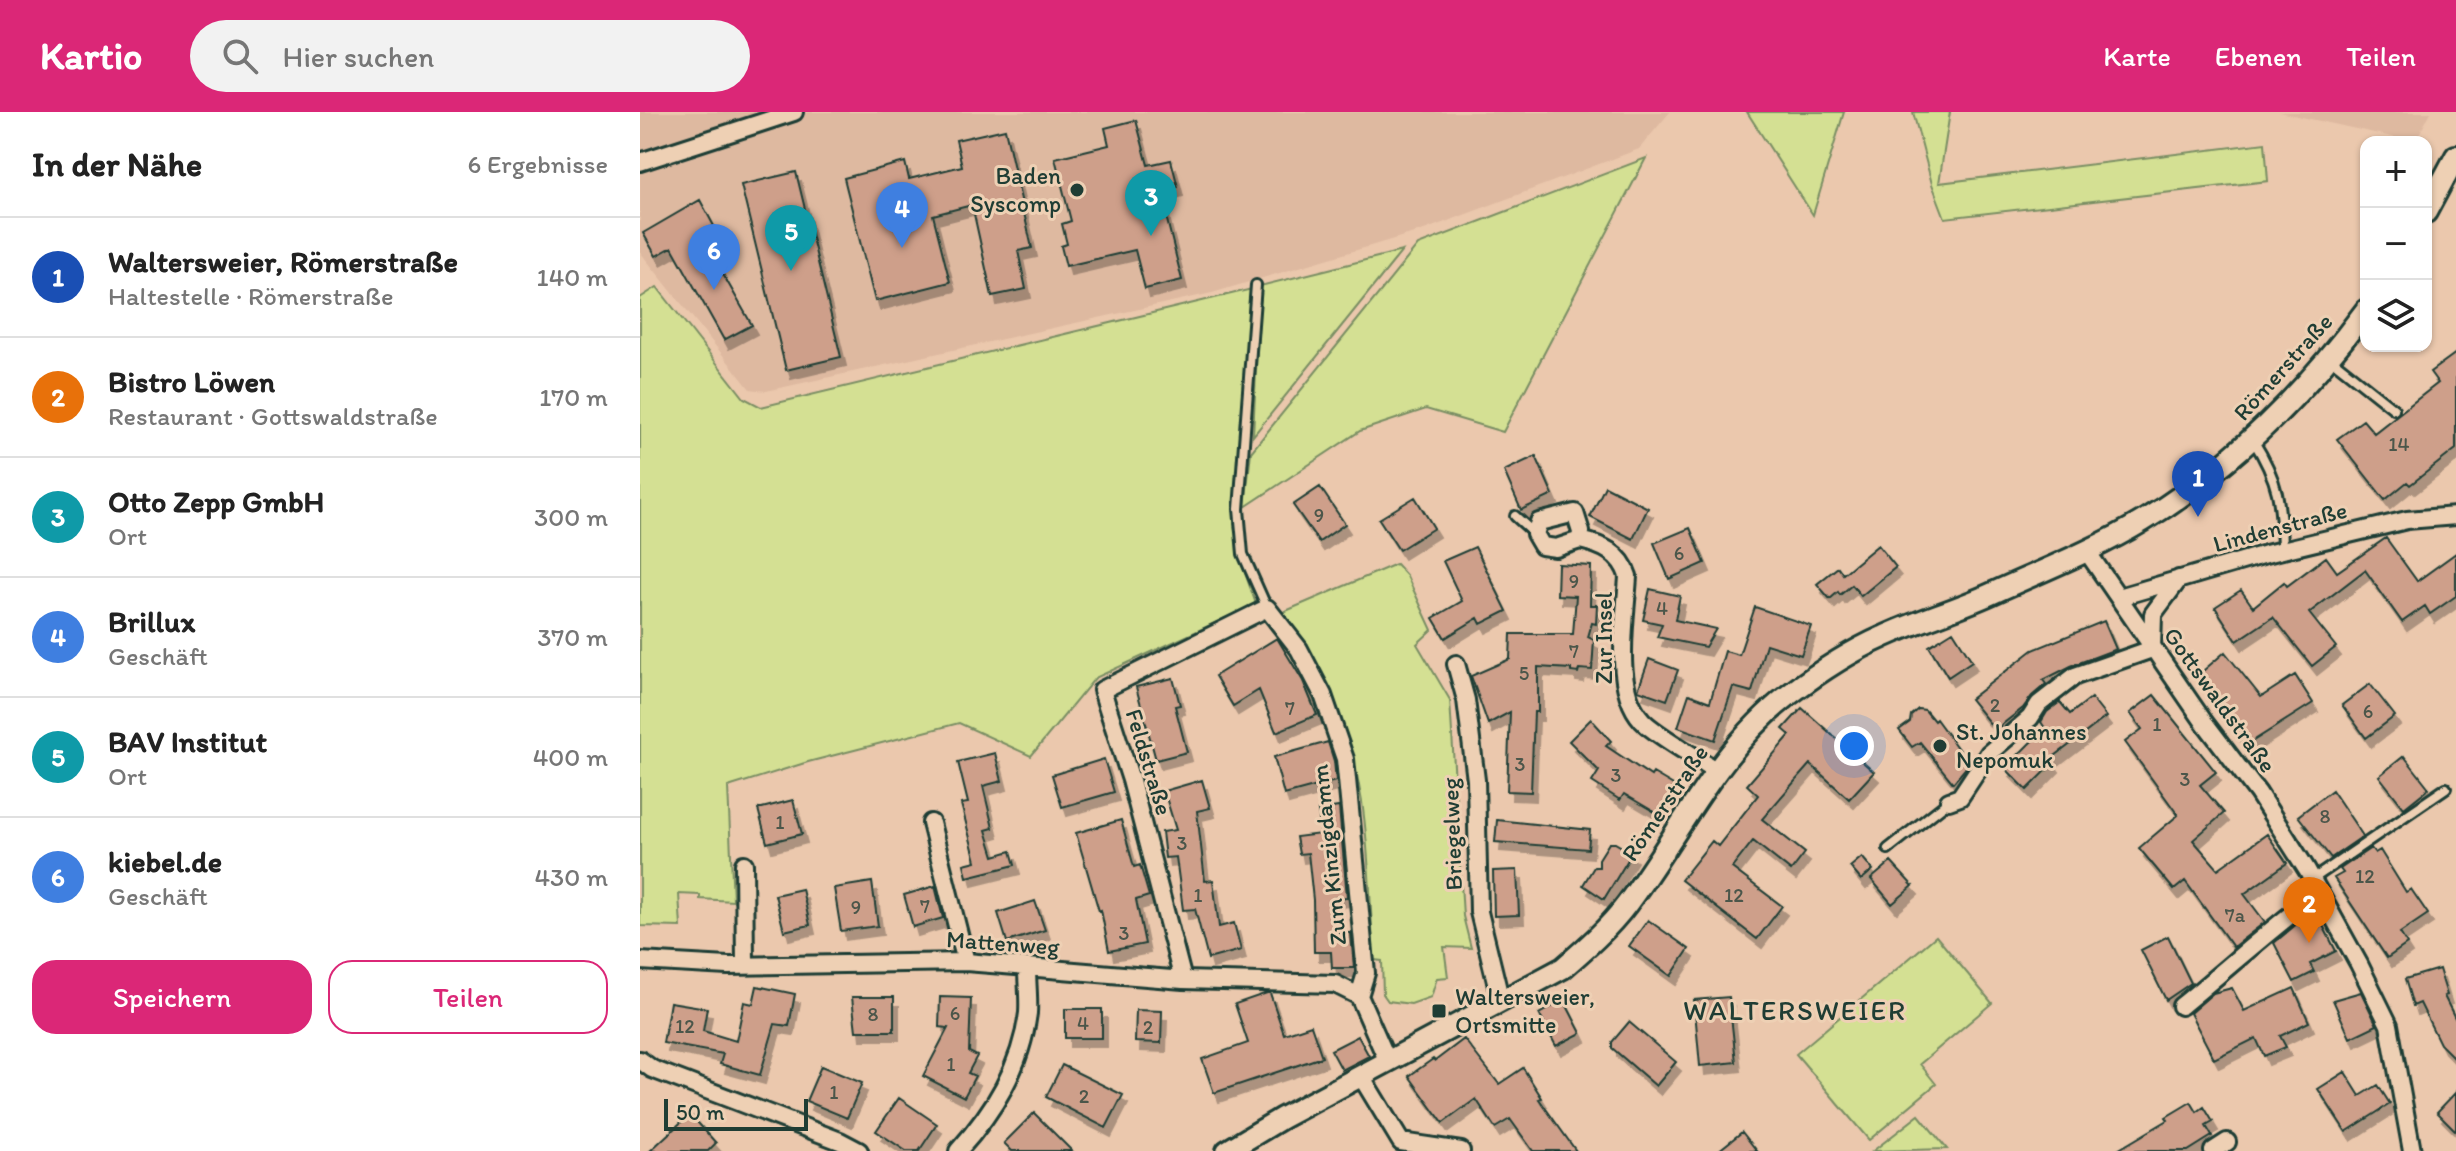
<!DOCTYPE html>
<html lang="de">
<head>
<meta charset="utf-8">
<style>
  :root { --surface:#fff; --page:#f2f2f2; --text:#222; --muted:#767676; --line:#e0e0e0; --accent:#db2777 }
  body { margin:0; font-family:Itim,sans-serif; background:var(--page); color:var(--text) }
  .controls { position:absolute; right:24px; top:24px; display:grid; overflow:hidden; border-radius:16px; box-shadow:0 2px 6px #0004 }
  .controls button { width:72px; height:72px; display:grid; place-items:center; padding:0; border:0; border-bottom:2px solid var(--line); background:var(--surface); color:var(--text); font:40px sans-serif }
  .scale { position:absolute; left:24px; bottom:20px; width:144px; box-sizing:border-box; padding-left:8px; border:4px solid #1f3d34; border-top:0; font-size:22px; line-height:28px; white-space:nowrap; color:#1f3d34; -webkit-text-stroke:6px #eed0b4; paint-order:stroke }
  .you { position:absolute; left:1214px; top:634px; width:28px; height:28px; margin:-20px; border:6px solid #fff; border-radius:50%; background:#1a73e8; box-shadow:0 0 0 12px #1a73e833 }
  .badge { display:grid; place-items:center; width:52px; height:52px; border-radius:50%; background:var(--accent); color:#fff; font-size:26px; font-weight:700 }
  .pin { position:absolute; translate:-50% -66px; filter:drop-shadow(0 2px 4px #0008) }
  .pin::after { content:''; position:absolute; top:42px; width:28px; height:24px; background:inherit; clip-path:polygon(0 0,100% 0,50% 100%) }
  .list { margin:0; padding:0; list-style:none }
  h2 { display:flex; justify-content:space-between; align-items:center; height:104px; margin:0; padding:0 32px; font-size:34px }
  h2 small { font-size:26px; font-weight:400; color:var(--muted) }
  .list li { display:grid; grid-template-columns:52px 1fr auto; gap:24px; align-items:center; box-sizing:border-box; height:120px; padding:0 32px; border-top:2px solid var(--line) }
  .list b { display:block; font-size:30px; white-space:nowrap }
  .list p { margin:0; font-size:26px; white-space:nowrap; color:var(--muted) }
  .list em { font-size:26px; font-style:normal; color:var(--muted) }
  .actions { display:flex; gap:16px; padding:24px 32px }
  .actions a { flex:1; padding:18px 0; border:2px solid var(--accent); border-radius:24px; text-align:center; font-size:28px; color:var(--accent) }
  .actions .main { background:var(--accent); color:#fff }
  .icon { flex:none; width:44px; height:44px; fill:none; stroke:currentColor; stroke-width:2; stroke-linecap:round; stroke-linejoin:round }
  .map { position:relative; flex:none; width:1816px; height:1039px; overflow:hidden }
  header { display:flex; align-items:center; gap:48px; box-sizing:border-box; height:112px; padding:0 40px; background:var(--accent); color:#fff }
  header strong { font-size:38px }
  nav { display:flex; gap:44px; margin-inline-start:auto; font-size:28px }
  .search { width:560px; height:72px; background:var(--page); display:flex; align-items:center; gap:20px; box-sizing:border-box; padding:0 28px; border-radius:44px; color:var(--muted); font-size:30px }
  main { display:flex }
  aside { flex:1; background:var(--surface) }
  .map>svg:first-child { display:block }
  .built { fill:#deb9a0 }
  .green { fill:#d4e093; stroke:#7a8e64; stroke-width:2 }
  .building { fill:#ce9f8a; stroke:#1f3d34; stroke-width:2; filter:url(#shadow) }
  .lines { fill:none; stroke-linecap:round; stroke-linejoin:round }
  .service-casing { stroke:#1f3d34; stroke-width:14 }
  .minor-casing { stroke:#1f3d34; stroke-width:22 }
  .tertiary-casing { stroke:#1f3d34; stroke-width:26 }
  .service { stroke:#eed0b4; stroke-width:8 }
  .minor { stroke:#eed0b4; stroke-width:16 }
  .tertiary { stroke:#eed0b4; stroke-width:20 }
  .poi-dot { fill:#1f3d34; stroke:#eed0b4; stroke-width:3 }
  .labels { text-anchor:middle; stroke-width:6; stroke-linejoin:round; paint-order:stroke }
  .number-label { font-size:20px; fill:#4b564a }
  .poi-label { font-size:24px; fill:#1f3d34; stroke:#eed0b4; text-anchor:start }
  .street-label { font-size:24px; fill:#1f3d34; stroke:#eed0b4 }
  .quarter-label { font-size:28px; letter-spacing:2px; fill:#1f3d34; stroke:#eed0b4 }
</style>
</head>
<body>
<header>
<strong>Kartio</strong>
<div class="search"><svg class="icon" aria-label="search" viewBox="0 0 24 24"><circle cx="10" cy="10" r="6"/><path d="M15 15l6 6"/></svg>Hier suchen</div>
<nav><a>Karte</a><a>Ebenen</a><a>Teilen</a></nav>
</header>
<main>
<aside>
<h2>In der Nähe<small>6 Ergebnisse</small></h2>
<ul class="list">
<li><span class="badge" style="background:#1a4fb4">1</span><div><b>Waltersweier, Römerstraße</b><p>Haltestelle · Römerstraße</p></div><em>140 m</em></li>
<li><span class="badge" style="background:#e8710a">2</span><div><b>Bistro Löwen</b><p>Restaurant · Gottswaldstraße</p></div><em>170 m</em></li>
<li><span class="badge" style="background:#0f9aa8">3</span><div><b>Otto Zepp GmbH</b><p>Ort</p></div><em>300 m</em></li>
<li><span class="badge" style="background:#3f7fe0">4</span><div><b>Brillux</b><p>Geschäft</p></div><em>370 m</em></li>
<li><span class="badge" style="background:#0f9aa8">5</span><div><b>BAV Institut</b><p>Ort</p></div><em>400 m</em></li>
<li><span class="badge" style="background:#3f7fe0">6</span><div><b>kiebel.de</b><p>Geschäft</p></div><em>430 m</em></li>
</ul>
<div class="actions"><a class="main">Speichern</a><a>Teilen</a></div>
</aside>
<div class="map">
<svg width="1816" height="1039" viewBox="0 0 1816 1039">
  <defs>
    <filter id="shadow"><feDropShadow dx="5" dy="9" stdDeviation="0" flood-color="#0004"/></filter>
  </defs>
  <rect width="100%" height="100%" fill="#ebc8ad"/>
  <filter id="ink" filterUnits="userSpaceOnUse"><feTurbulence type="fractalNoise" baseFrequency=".0125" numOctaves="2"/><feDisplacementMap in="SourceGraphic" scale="16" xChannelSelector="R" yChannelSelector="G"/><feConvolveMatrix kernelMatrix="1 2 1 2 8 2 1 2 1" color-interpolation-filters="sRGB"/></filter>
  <g filter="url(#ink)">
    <!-- built -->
    <path class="built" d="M0,0H1030L999,37L784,118L572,181L126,279L110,277L0,140Z
      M1639,0H1791L1775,30Z"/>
    <!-- green -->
    <path class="green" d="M1107,0H1204L1173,103Z
      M1273,0H1310L1299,71L1625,31L1628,69L1305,106L1292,72Z
      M1006,46L863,320L786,297L720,319L605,395L611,340L778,133Z
      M762,139L613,324L620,174Z
      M17,175L104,286L121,295L612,177L594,412L600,447L616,492L455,566L391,644L319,611L168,650L88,675L93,789L60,787V783L39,782L41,815L0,814V186Z
      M756,452L767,464L792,518L777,532L810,588L823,804L831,836L804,835L808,865L797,866L791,885L771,892L748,889L743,882L742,849L734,848C730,796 730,742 722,690C712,623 683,554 641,501Z
      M1296,824L1352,891L1280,952L1296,972L1229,1028L1156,942Z
      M1279,1003L1307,1037L1233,1039Z"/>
    <!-- building -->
    <path class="building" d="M496,8L508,53L531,48L538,75L520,80L542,168L505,177L495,138L426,154L421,134L427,132L422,112L431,109L415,46L469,33L465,16Z
      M365,17L392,136L378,139L386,177L352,184L332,93L293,103L310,170L235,189L204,66L265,50L269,67L322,54L316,28Z
      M156,60L201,245L146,258L101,73Z
      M60,88L74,114L60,122L112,213L84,228L32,135L16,144L3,121Z
      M1816,241V337L1770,373L1767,370L1745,388L1697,327L1723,308L1734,321L1798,271L1790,260Z
      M896,344L913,383L881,398L864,359Z
      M965,374L1008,396L993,427L950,405Z
      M680,375L705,412L679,430L653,393Z
      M775,385L794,416L759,438L739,407Z
      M1050,416L1065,451L1029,467L1014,431Z
      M1746,426L1777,469L1816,441V484L1790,502L1785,494L1762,510L1725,458L1669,501L1696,535L1672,554L1633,505L1597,529L1575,495L1601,478L1613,495L1644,470L1647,474L1686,445L1697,460Z
      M1238,433L1256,455L1221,484L1212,473L1200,483L1198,480L1190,487L1177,472L1198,455L1203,462Z
      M835,435L867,499L841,512L838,506L805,526L793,506L822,489L803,449Z
      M918,452L951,454L950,493H957L956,512L952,511L948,525L954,528L952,558L939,557L938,561L931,560V557L898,555V600H894L891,680L867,679L870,600L848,612L831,564L870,547L871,522H933L936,484L917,483Z
      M1010,477L1040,484L1035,508L1076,517L1065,535L1017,525L1022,512L1003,508Z
      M1115,495L1171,514L1161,543L1126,532L1112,580L1093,575L1075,628L1038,615L1049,582L1070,590L1085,539L1099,543Z
      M1464,509L1476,537L1431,554L1403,568L1406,572L1392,584L1383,596L1355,618L1330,587L1393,538Z
      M1313,519L1332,549L1308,565L1289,534Z
      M637,526L663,569L677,603L636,620L619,578L593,594L575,564Z
      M1585,540L1621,585L1655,563L1673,591L1605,634L1587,606L1591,604L1557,564Z
      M1009,547L1038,558L1027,588L998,578Z
      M533,566L540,593L535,594L547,640L516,648L496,575Z
      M1730,572L1755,604L1726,626L1702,593Z
      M1514,583L1576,660L1560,673L1584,701L1553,728L1578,757L1627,722L1647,751L1604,782L1625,810L1593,835L1545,769L1534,778L1499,736L1538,703L1485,630L1502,617L1490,601Z
      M1451,586L1466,605L1411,647L1414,651L1387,678L1365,656L1405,616L1401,610L1407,600L1420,590L1430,602Z
      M1162,596L1234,660L1209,687L1170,652L1122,707L1165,741L1151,759L1113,729L1092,756L1142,794L1117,827L1041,768L1072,729L1078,734L1118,683L1107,673L1150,623L1143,617Z
      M1278,597L1285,598L1294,609L1296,607L1329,652L1313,671L1280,630L1272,635L1259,618L1270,610L1271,603Z
      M951,607L971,629L966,634L1011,664L1013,661L1035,674L1018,702L984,682L980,688L952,670L959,659L929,629Z
      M688,630L694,649L696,669L644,683L634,645Z
      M355,641L362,669L343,674L353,716L346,718L354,744L371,739L375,753L327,765L324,752L336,749L321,692L328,691L318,650Z
      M1764,644L1789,676L1764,696L1739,664Z
      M464,647L474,680L422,695L412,663Z
      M562,668L570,696L557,699L565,769L573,768L579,815L594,811L601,838L568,847L555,797L543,798L536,745L525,746L522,720L536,718L524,679Z
      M1692,678L1723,724L1691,746L1658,704Z
      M153,688L162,722L127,731L118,697Z
      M699,695L707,785L694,786L695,821H711L714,856H692L691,840H674L673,788L668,741L659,742L656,725L681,722L678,698Z
      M481,708L494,755L500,753L509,784L496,788L505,832L469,839L461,798L459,799L436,721Z
      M857,708L950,718L948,737L855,730Z
      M969,731H975L992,741L964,787L943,773L954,755H959V747Z
      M1731,736L1735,741L1740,738L1766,780L1771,777L1788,802L1760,821L1767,832L1747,846L1694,766L1703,761L1700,757Z
      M1222,745L1233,758L1221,768L1210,755Z
      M1251,750L1273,774L1252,792L1231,767Z
      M877,758L879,803L854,804L853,759Z
      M232,770L238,814L201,819L194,776Z
      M295,774L303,806L273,815L264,783Z
      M162,777L170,813L144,819L135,783Z
      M395,789L405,818L367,830L358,801Z
      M1676,800L1696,839L1670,852L1674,860L1654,870L1634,831L1664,806Z
      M1008,808L1049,837L1031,864L989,834Z
      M1528,824L1551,871L1526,888L1501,838Z
      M1799,857L1807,883L1804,884L1816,908V948L1800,932L1780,891L1773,894L1765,867Z
      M117,874L155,882L149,914L135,912L120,963L80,952L83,942L23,931L30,890L67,896L63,919L96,929L104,890L113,892Z
      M1592,876L1604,899L1654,876L1669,910L1640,924L1646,935L1624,944L1616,926L1574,947L1550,901L1573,881Z
      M1721,880L1737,913L1710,926L1693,888Z
      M627,881H630L644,922L671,913L682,945L574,981L562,947L608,931L595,892Z
      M212,885H254V919H216Z
      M300,885L331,886L329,940L337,944L328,961L335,964L324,985L283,964L308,916L299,915Z
      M1089,885L1096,950L1060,954L1054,888Z
      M924,888L941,921L916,934L899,902Z
      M425,897H462V926H425Z
      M496,898L522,899L521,931L495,930Z
      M989,910L1036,950L1016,974L972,936V930Z
      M718,924L729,944L702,958L691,938Z
      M824,927L859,972L883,956L902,986L899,987L936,1039H893L870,1007L855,1016L836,987L803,1011L769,964L793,947L795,949Z
      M422,953L483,983L466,1016L406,985Z
      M181,954L222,971L207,1006L166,989Z
      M1705,960L1720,984L1738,973L1750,992L1706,1020L1678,977Z
      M1816,980V1019L1797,1000Z
      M259,986L297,1012L279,1039H266L236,1019Z
      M1551,990L1557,1000L1564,995L1573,1010L1566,1014L1572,1024L1548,1039H1476L1528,1008L1526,1005Z
      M394,1001L432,1039H372L364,1031Z
      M50,1002L76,1031L68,1039H10Z
      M1102,1020L1117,1039H1078Z"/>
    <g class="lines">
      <!-- service casing -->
      <g class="service-casing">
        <path id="service" d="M616,173L599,397L603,442L627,496
          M1691,247L1754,297
          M1613,328C1639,369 1641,391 1642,438
          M875,404L895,422
          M1248,737L1309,689
          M1673,767L1806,676"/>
      </g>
      <!-- minor casing -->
      <g class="minor-casing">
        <path id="minor" d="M0,50L154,0
          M935,401L941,420L940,428L916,436L902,434L895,422L899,410Z
          M940,428C962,433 981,441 988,464C986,507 970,582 1007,613C1028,630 1053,643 1075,658
          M1446,438L1564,610L1618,681L1667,758L1719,852L1749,913L1772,1039
          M1479,485L1626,442L1767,408L1816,404
          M816,552L826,588L836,668L839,800L861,890
          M1309,689L1320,685L1349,641L1390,606L1399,592L1435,564L1512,537L1513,502L1539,467
          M291,711L326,850
          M104,752L105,852
          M0,849L88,854L326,850L543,868L695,872L719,884
          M543,868L491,668L462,578L627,496L659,537L683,583L705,647L726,861L719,884L748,950
          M1541,894C1588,856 1631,816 1679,781
          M0,948L12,957L200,1029L219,1039
          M721,964L761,1030L821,1039
          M318,1039C354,999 381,955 388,901C389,887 387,871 387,857
          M1573,1039L1587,1030"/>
      </g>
      <!-- tertiary casing -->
      <g class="tertiary-casing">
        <path id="tertiary" d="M1786,100L1816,44
          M587,1039L642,1006L923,856C946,836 969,816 987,792C1041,720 1077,638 1150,582C1179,560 1209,540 1243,525C1279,508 1319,497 1355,480C1404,458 1457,437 1503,409C1592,355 1664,282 1726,198"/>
      </g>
      <!-- service -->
      <use href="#service" class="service"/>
      <!-- minor -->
      <use href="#minor" class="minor"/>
      <!-- tertiary -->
      <use href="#tertiary" class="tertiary"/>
    </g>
  </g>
  <!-- markers -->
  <g class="poi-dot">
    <circle cx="437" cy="78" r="8"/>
    <circle cx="1300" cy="634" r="8"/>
    <rect x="791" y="891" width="16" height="16" rx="4"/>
  </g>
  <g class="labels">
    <!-- number labels -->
    <g class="number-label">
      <text x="1759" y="339">14</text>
      <text x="679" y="410">9</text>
      <text x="1039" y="448">6</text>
      <text x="934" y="476">9</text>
      <text x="1022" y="503">4</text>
      <text x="934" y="546">7</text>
      <text x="884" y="568">5</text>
      <text x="1355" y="600">2</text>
      <text x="650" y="603">7</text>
      <text x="1728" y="606">6</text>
      <text x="1517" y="619">1</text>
      <text x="880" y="659">3</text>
      <text x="976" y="670">3</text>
      <text x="1545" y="674">3</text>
      <text x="1685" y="711">8</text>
      <text x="140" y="717">1</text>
      <text x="542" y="738">3</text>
      <text x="1725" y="771">12</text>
      <text x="558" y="790">1</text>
      <text x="1094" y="790">12</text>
      <text x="285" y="801">7</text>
      <text x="216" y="802">9</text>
      <text x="1595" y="810">7a</text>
      <text x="484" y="828">3</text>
      <text x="315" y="908">6</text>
      <text x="233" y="909">8</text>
      <text x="443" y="918">4</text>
      <text x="45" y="921">12</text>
      <text x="508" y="922">2</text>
      <text x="311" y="959">1</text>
      <text x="194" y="987">1</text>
      <text x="444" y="991">2</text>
    </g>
    <!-- poi labels -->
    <g class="poi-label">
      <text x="421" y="72" text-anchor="end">Baden<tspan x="421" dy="28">Syscomp</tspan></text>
      <text x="1316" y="628">St. Johannes<tspan x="1316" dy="28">Nepomuk</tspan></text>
      <text x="815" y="893">Waltersweier,<tspan x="815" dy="28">Ortsmitte</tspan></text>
    </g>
    <!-- street labels -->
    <g class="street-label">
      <text transform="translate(1643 255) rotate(-48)" y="8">Römerstraße</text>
      <text transform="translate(1640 415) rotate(-15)" y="8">Lindenstraße</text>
      <text transform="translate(964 526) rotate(-90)" y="8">Zur Insel</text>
      <text transform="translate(1580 588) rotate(54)" y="8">Gottswaldstraße</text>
      <text transform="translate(509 650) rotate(73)" y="8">Feldstraße</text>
      <text transform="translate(1025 691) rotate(-56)" y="8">Römerstraße</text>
      <text transform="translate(812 722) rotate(-92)" y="8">Briegelweg</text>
      <text transform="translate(689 743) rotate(-96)" y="8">Zum Kinzigdamm</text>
      <text transform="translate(363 831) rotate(4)" y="8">Mattenweg</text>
    </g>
    <!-- quarter labels -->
    <g class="quarter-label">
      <text x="1155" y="908">WALTERSWEIER</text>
    </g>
  </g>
</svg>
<div class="controls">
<button>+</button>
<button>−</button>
<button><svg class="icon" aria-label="layers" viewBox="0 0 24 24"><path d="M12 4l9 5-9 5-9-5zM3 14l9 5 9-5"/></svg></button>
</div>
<div class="scale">50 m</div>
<div class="you"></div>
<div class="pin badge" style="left:1558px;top:405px;background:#1a4fb4">1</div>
<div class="pin badge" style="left:1669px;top:831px;background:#e8710a">2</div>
<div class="pin badge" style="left:511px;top:124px;background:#0f9aa8">3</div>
<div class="pin badge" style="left:262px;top:136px;background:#3f7fe0">4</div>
<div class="pin badge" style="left:151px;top:159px;background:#0f9aa8">5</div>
<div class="pin badge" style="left:74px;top:178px;background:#3f7fe0">6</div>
</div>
</main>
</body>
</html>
